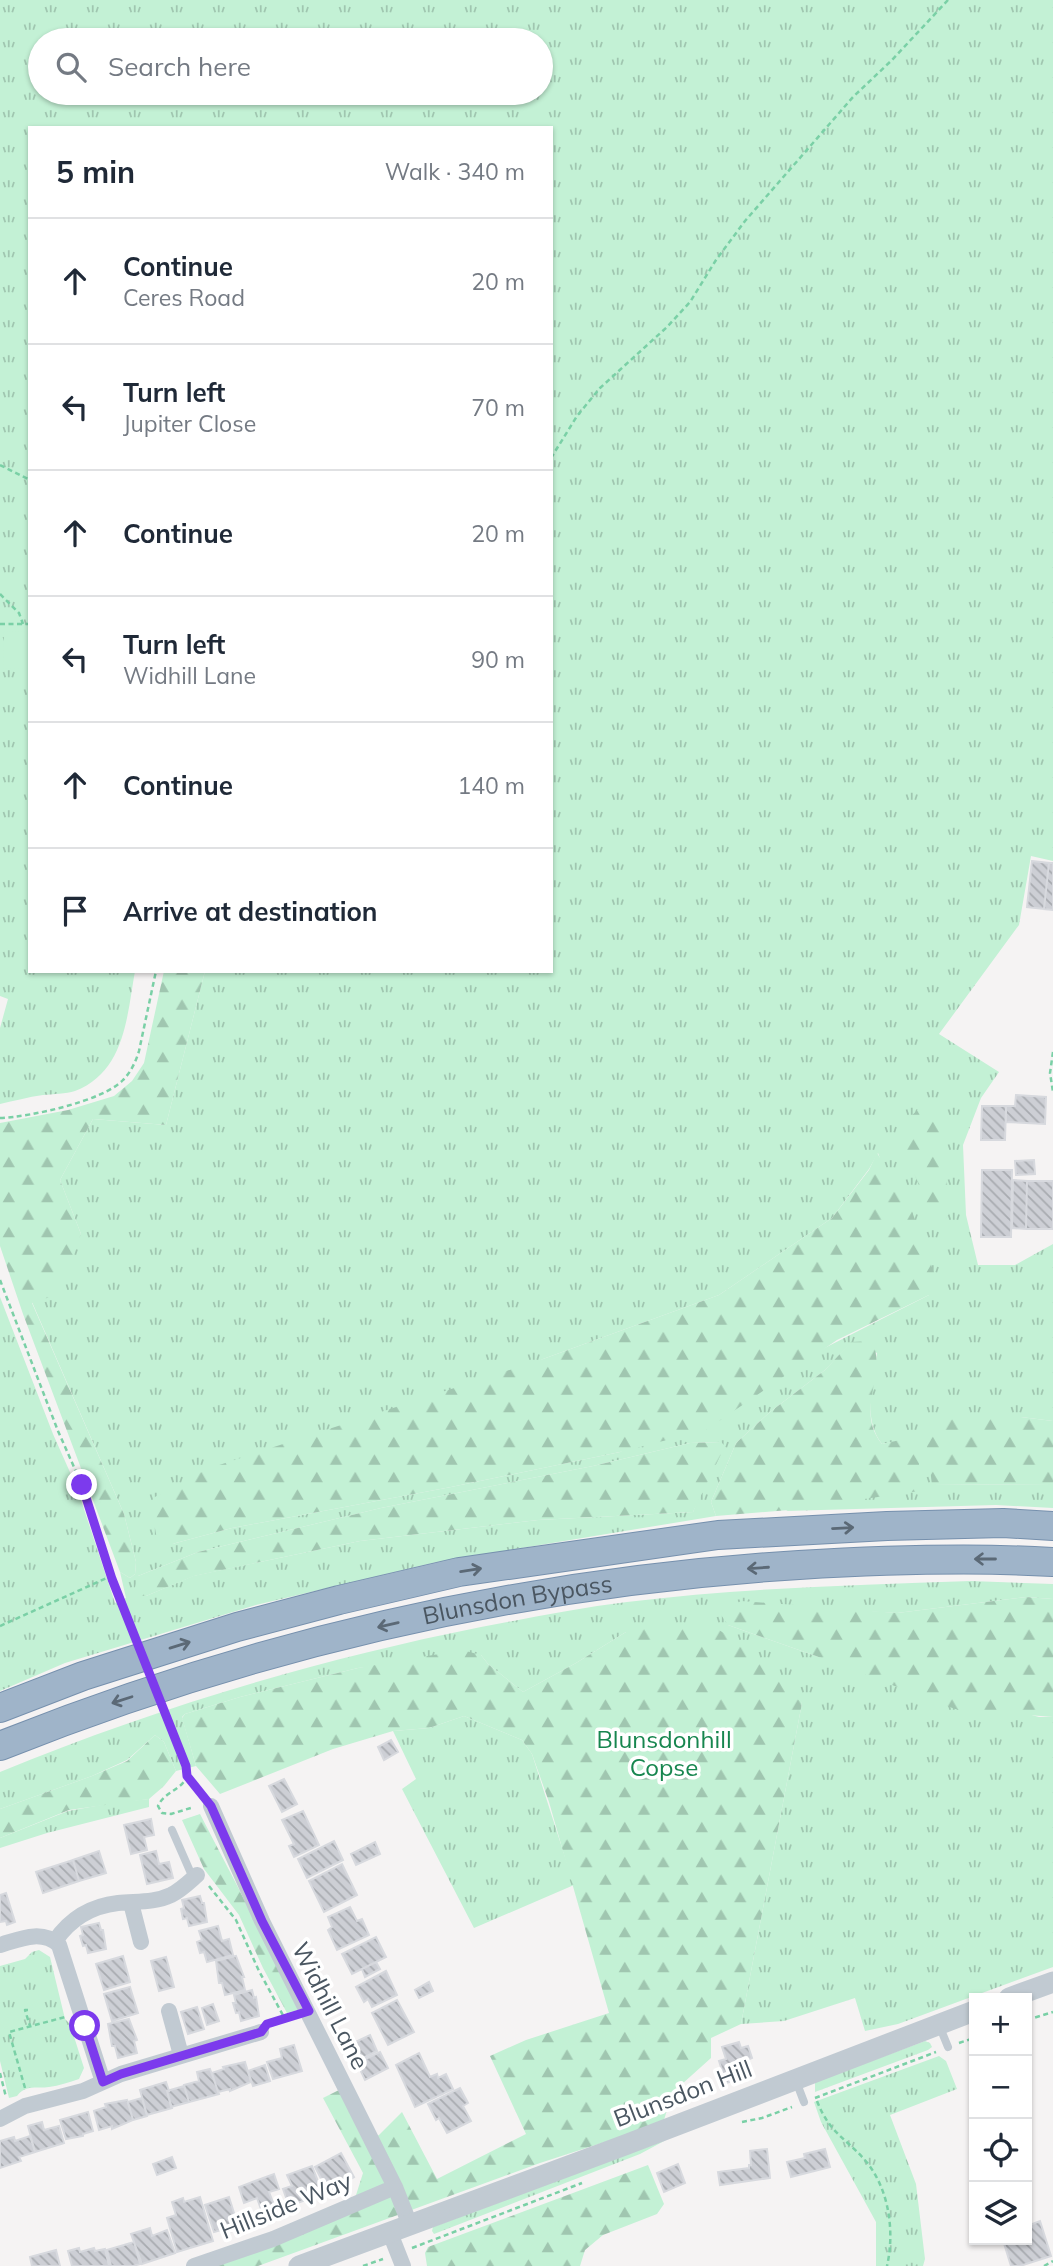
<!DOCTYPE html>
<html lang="en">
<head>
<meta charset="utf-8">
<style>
  :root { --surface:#fff; --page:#f2f2f3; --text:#1f2937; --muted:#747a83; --line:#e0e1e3 }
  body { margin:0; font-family:Mulish,sans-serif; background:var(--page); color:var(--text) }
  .controls { position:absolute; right:21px; bottom:21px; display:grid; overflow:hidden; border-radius:0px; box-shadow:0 2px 5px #0004 }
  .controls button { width:63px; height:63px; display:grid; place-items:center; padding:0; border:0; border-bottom:2px solid var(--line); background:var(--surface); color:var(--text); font:35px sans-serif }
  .stop { position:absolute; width:21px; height:21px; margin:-16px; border:5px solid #7c3aed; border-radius:50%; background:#fff }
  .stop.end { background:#7c3aed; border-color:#fff; box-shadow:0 2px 7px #0008 }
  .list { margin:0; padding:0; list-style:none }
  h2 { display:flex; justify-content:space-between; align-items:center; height:91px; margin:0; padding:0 28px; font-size:30px }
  h2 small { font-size:23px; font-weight:400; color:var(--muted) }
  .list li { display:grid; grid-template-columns:46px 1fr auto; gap:21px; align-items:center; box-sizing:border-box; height:126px; padding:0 28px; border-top:2px solid var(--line) }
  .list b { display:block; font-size:26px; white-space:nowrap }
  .list p { margin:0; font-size:23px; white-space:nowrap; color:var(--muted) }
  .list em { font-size:23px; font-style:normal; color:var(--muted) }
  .icon { flex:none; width:38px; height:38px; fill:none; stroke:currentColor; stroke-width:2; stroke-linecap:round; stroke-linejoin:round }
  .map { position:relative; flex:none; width:1053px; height:2266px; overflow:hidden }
  .search { position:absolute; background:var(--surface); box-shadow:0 2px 5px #0004; left:28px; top:28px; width:525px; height:77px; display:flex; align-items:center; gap:18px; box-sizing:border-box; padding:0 24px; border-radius:38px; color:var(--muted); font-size:26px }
  .panel { position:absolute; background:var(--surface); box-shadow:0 2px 5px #0004; left:28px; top:126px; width:525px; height:847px; border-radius:0px }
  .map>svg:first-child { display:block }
  .grass { fill:url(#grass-tufts); fill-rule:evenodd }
  .forest { fill:url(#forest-firs) }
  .pitch { fill:#c3f1d5 }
  .building { fill:url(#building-back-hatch); stroke:#d7d9de; stroke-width:2 }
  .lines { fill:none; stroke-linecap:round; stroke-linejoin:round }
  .trunk-casing { stroke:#7690ad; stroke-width:30 }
  .path { stroke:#7ad0a6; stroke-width:2.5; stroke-dasharray:5 3.5; stroke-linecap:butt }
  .service { stroke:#c1cad2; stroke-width:8 }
  .minor { stroke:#c1cad2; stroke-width:16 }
  .tertiary { stroke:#c1cad2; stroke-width:21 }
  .trunk { stroke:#9fb4c9; stroke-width:28 }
  .path-bridge { stroke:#7ad0a6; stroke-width:2.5; stroke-dasharray:5 3.5; stroke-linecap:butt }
  .oneway { stroke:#5b6976 }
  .route { stroke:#7c3aed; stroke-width:9 }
  .labels { text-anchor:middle; stroke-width:7; stroke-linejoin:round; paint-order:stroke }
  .street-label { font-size:24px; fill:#4a5661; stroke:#fff }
  .park-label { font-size:24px; fill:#17864f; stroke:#fff }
</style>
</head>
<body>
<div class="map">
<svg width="1053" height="2266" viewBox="0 0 1053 2266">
  <defs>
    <pattern id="grass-tufts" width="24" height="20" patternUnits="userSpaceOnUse" patternTransform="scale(1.75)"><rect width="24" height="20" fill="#c3f1d5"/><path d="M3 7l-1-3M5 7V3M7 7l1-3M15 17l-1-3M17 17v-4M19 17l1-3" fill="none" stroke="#a0c6b0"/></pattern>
    <pattern id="forest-firs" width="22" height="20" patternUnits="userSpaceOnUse" patternTransform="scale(1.75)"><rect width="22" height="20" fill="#c3f1d5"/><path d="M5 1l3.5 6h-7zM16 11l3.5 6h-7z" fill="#a0c6b0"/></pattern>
    <pattern id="building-back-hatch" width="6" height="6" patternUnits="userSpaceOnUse" patternTransform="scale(1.75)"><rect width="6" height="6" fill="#cdcfd5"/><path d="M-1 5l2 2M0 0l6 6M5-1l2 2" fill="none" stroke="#a8abb0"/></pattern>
  </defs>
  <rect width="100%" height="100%" fill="#f5f3f3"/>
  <!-- grass -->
  <path class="grass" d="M0,0H1053V861L1031,856L1019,925L939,1034L999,1072L981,1098L963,1145L966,1215L978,1265H1015L1053,1244V1421L1021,1417L932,1484L1053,1485V1508L996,1505L786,1511L909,1439L882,1444C862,1418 873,1383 877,1353L852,1342L825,1370L770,1412L736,1443L711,1502L716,1516L437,1562L256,1605L65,1663L0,1691V1297L53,1434L77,1488L115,1603L126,1598L120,1572L130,1578L135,1574L136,1562L124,1514L32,1302L81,1234L60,1180L93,1119L166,1125L205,971H551V128H30V971H135C127,1016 125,1072 75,1091C66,1094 53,1094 43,1095C28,1097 14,1101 0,1104V1028L8,999L0,996ZM40,40H541V93H40ZM878,1153L929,1295L620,1452L451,1487L232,1528L172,1544L543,1359L719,1295L832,1218L869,1169ZM720,1442L693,1512L538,1520L360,1541L193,1576L146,1596L138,1576L198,1552L381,1508L593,1466L690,1443Z
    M971,1581L1053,1584V1599L1026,1597L897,1613L825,1609L728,1625L816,1656L1039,1717H1053V1967L898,2024L865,2031L855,1998L784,2021L741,2024L802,1703L626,1632L576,1663L523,1692L488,1664L481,1655L358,1668L240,1697L185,1714L182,1717L196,1766L176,1771L164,1742L155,1735L127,1760L92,1776L0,1809V1772C156,1708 316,1660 481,1627C529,1618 578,1608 627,1602C741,1588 856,1585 971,1581Z
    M464,1716L522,1740L532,1754L574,1885L474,1928L402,1789L416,1779L393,1731L429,1728Z
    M149,1799V1807L47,1833L0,1848V1838L68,1811L118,1802Z
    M39,1950L50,1957L65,2019L70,2024L84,2068L79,2079C69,2082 59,2086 49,2087C37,2089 26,2084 17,2096L9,2098L0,2061V1966L25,1959L32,1952Z
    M925,2041L930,2043L932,2047L928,2050L815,2092V2082Z
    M939,2056L946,2061L957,2089L890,2115L916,2184L925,2259L923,2266H876V2222L821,2122L814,2102Z
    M666,2140L640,2154L434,2234L432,2231L433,2227Z"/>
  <!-- forest -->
  <path class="forest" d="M164,971H205L166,1125L93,1119L60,1180L81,1234L56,1295L32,1303L124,1514L136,1562L135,1574L130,1578L120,1572L23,1314L0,1246V1123L68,1110L114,1096L132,1081L144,1063Z
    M926,1102L938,1105L944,1135L949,1214L937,1230L903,1146L907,1120Z
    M877,1153L909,1203L939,1287L929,1295L837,1340L706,1430L620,1452L451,1487L232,1528L172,1544L157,1539L152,1512L153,1498L207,1469L543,1359L719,1295L832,1218L869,1170Z
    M872,1341C888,1374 854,1410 882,1444L909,1438L919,1448V1491L789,1510L716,1516L711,1502L736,1443L770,1412L825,1370L851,1342Z
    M1021,1417L1053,1421V1485L932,1484L925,1434L936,1420Z
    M721,1442L725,1446L693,1512L538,1520L360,1541L194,1576L146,1596L133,1595L138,1576L198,1552L381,1508L593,1466L690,1443Z
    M1026,1597L1053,1599V1717L955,1709L816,1656L728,1625L719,1612L741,1601L897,1613Z
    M672,1624L703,1625L719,1630L735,1640L802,1703L741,2024L711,2038V2058L672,2093L664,2120L657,2125L540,2163L258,2266H216L350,2214L363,2173L323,2098L339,2090L364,2142L379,2135L402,2112L437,2179L526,2134L490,2056L526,2040L609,2013L549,1802L532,1754L522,1740L464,1716L429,1728L393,1731L333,1749L220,1794L196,1766L182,1718L185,1714L240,1697L358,1668L462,1650L481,1655L488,1664L523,1692L576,1663L626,1632Z
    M155,1735L164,1742L176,1771L164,1786L149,1799L69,1810L0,1838V1809L92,1776L127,1761Z
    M200,1814L301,2009L287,2013L263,1968L239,1915L204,1869L182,1820Z
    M648,2165L664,2204L657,2214L603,2235L585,2250L580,2266H427L425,2253L428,2247Z"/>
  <!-- pitch -->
  <path class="pitch" d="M4,631L30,632V669L3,668Z"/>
  <!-- building -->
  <path class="building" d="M1032,861L1049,863L1044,909L1027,907Z
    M1049,863H1053V910L1044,909Z
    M1016,1095L1046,1097L1045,1124L1006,1122V1106H1015Z
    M982,1106H1006L1005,1140H981Z
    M1034,1160L1035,1174L1016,1175L1015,1161Z
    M982,1170H1012L1011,1237H981Z
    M1013,1180L1027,1181L1026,1229L1012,1228Z
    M1027,1181H1053V1229H1026Z
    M391,1740L398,1752L384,1760L378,1747Z
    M284,1779L297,1804L282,1812L269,1786Z
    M303,1811L319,1845L294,1857L289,1846L294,1844L282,1820Z
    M151,1819L154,1835L144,1837L147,1850L131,1854L124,1825Z
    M334,1841L343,1860L307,1878L298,1859Z
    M375,1842L380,1854L356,1865L351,1854Z
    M99,1851L106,1873L79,1881L73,1860Z
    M156,1851L159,1864L169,1862L173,1878L147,1884L140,1855Z
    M73,1860L79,1881L43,1893L36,1872Z
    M342,1864L357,1895L324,1912L309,1881Z
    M6,1893L15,1922L7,1925L6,1921L0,1922V1895Z
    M200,1896L202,1903H204L207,1922L189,1926L187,1918L183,1919L181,1909L184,1908L182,1900Z
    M350,1907L357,1921L362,1919L369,1935L337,1950L328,1930L332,1927L328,1917Z
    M99,1923L101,1930H103L106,1949L88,1953L86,1945L83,1946L80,1936L83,1935L81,1927Z
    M218,1926L222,1941L229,1939L233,1955L207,1962L204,1952L200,1953L197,1942L202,1940L199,1931Z
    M376,1937L386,1957L352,1974L342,1954Z
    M123,1956L130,1982L104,1990L96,1964Z
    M236,1956L244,1977H242L245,1990L225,1995L222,1983H219L216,1961Z
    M166,1957L174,1987L159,1991L151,1961Z
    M376,1962L380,1969L365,1977L362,1969Z
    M386,1971L397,1995L372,2007L368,1999L364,2002L356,1987Z
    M429,1982L433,1991L419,1998L415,1990Z
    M130,1987L138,2013L112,2021L104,1994Z
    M252,1990L254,1998L256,1997L259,2016L241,2021L239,2012L236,2013L233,2003H236L234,1995Z
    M397,2000L414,2032L388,2045L372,2013Z
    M213,2004L219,2021L207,2025L202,2008Z
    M197,2007L204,2029L188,2034L181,2012Z
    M129,2019L137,2040L134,2041L137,2053L118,2058L115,2046H112L108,2024Z
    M370,2035L377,2051L355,2062L347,2046Z
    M739,2042L741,2048L748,2046L752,2058L745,2061L750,2076L726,2083L719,2061L726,2059L722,2047Z
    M294,2045L302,2071L273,2079L267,2062L282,2058L280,2049Z
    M380,2052L388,2068L365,2080L357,2063Z
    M419,2053L430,2077L437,2074L438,2078L446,2074L453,2089L415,2107L396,2065Z
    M245,2062L251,2082L230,2091V2089L218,2092L212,2073L224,2069L223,2067Z
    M265,2065L270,2081L253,2086L248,2071Z
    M210,2069L219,2094L189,2102L184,2085L199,2081L197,2072Z
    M166,2082L169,2091H167L172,2108L147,2115L140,2090Z
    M184,2086L189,2102L171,2107L167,2091Z
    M460,2088L468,2103L463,2106L471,2121L447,2133L439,2118L436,2120L428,2104Z
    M142,2098L147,2116L133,2120L128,2102Z
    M127,2100L133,2120L112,2129V2126L99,2130L94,2111L106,2107L105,2104Z
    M88,2112L93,2131L83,2134V2136L66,2139L60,2120Z
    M42,2122L44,2130L59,2126L64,2143L35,2152L28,2126Z
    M30,2136L35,2152L19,2157L21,2161L0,2168V2141L14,2137L15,2141Z
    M767,2149L770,2178L720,2185L718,2172L749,2168V2165H751L750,2151Z
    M825,2149L830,2167L791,2177L787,2162L805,2158L804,2154Z
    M341,2153L354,2177L328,2192L315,2167Z
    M172,2157L176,2168L157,2175L153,2164Z
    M678,2164L685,2183L664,2192L657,2173Z
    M312,2166L323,2194L289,2206L283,2189L292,2186L287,2175Z
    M274,2174L279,2189L269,2192L276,2210L263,2215L257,2198L244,2203L239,2187Z
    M200,2197L213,2241L177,2252L167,2218L176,2215L172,2202L183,2198L184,2202Z
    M229,2197L239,2229L226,2233L225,2229L214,2232L205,2205Z
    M1040,2221L1051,2256L1020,2266H1011L1003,2240H1027V2226Z
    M150,2228L152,2236L167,2230L175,2253L142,2264L131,2234Z
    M134,2242L140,2264L133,2266H111L107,2250Z
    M79,2248L80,2252L94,2248L95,2251L105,2249L109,2266H72L68,2251Z
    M56,2250L60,2266H32L30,2257Z"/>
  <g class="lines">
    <!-- trunk casing -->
    <g class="trunk-casing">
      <g id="trunk">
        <path d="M0,1708L83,1676L237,1627L339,1600L459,1572L718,1535L887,1526L1003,1523L1053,1526"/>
        <path id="s1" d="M0,1746C255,1644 525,1582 799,1565C884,1560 968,1557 1053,1562"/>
      </g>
    </g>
    <!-- path -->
    <path class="path" d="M551,458L577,416L600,388L667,327L690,302L716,260L745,221L853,97L892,60L948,0
      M0,465L30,480
      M0,594L19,613L23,624
      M0,624H30
      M1053,1052L1050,1073L1053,1092
      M0,1118C30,1117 103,1101 123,1080C131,1072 136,1061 139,1051L156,971
      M0,1280L58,1431L82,1485L112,1579
      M0,1626L111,1576
      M186,1766C192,1789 165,1789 158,1806L162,1813L171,1814L194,1807
      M187,1776L200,1792
      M209,1886L236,1920L259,1971L285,2019
      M28,2010H25L30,2026
      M1027,2020L1053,2012
      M274,2022L291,2017
      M959,2043L974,2038
      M0,2073L6,2097
      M25,2088L9,2032L65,2017
      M815,2098L936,2052
      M817,2101C829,2132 844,2137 864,2159C889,2187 895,2231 887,2266
      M742,2122L762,2118L792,2107
      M412,2248L582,2183
      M363,2266L383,2259
      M1044,2266L1053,2261"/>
    <!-- service -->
    <path class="service" d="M172,1830L193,1878
      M939,2025L948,2047
      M796,2081L804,2102"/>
    <!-- minor -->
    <path class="minor" d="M211,1806L262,1921L395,2187L410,2225
      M131,1903L141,1942
      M55,1941C70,1919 91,1906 118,1903C136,1901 154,1903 171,1895C181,1890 189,1882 197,1875
      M0,1945C20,1939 42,1929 59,1945L103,2082
      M169,2011L181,2055
      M0,2119L25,2106L83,2091L121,2074L261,2032
      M390,2233L403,2266
      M194,2266L273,2239L395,2187"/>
    <!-- tertiary -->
    <path class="tertiary" d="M1009,1998L1053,1982
      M299,2266L625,2145L974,2011"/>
    <!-- trunk -->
    <use href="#trunk" class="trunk"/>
    <!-- path-bridge -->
    <path class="path-bridge" d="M112,1579L186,1766"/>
  </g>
  <!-- one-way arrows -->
  <defs><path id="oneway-shaft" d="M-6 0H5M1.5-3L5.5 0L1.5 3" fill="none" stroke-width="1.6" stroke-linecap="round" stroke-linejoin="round" transform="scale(1.75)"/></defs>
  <g class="oneway">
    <use href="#oneway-shaft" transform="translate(843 1528) rotate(-3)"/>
    <use href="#oneway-shaft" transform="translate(985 1559) rotate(180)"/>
    <use href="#oneway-shaft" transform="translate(758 1568) rotate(176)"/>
    <use href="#oneway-shaft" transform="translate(471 1570) rotate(-9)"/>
    <use href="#oneway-shaft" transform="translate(388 1625) rotate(167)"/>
    <use href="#oneway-shaft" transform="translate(180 1645) rotate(-17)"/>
    <use href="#oneway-shaft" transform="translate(122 1700) rotate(162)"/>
  </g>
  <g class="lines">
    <!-- route -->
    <path class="route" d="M82,1485L112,1579L186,1766L187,1776L211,1806L262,1921L309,2011L267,2024L261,2032L121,2074L103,2082L85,2026"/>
  </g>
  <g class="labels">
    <!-- street labels -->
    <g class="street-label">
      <text dy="8" stroke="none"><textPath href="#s1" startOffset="539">Blunsdon Bypass</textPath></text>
      <text transform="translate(330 2006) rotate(63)" y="8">Widhill Lane</text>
      <text transform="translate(683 2094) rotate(-21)" y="8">Blunsdon Hill</text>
      <text transform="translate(286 2206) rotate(-22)" y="8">Hillside Way</text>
    </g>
    <!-- park labels -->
    <g class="park-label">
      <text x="664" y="1748">Blunsdonhill<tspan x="664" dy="28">Copse</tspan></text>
    </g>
  </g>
</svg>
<div class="controls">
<button>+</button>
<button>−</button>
<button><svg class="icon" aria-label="locate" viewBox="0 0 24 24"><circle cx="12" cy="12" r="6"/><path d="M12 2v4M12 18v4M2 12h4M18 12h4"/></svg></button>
<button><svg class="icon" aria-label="layers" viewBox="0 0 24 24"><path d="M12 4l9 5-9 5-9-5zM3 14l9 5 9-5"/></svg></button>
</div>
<div class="stop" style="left:85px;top:2026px"></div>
<div class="stop end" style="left:82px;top:1485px"></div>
<div class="search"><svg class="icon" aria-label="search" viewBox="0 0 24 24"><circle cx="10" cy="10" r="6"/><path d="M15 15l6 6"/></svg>Search here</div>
<section class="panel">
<h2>5 min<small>Walk · 340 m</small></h2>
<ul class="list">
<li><svg class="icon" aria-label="ahead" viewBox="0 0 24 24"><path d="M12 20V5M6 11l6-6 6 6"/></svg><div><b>Continue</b><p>Ceres Road</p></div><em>20 m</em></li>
<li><svg class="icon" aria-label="left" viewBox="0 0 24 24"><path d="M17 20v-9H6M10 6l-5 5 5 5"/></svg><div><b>Turn left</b><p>Jupiter Close</p></div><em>70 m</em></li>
<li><svg class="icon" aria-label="ahead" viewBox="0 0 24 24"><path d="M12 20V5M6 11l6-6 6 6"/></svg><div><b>Continue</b></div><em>20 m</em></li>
<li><svg class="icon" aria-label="left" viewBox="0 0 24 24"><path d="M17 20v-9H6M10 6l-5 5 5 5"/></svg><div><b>Turn left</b><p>Widhill Lane</p></div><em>90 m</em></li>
<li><svg class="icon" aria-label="ahead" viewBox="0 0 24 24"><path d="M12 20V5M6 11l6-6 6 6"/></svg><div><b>Continue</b></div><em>140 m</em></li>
<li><svg class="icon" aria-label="arrive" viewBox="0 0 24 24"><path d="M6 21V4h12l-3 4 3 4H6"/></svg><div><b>Arrive at destination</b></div></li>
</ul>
</section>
</div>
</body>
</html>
